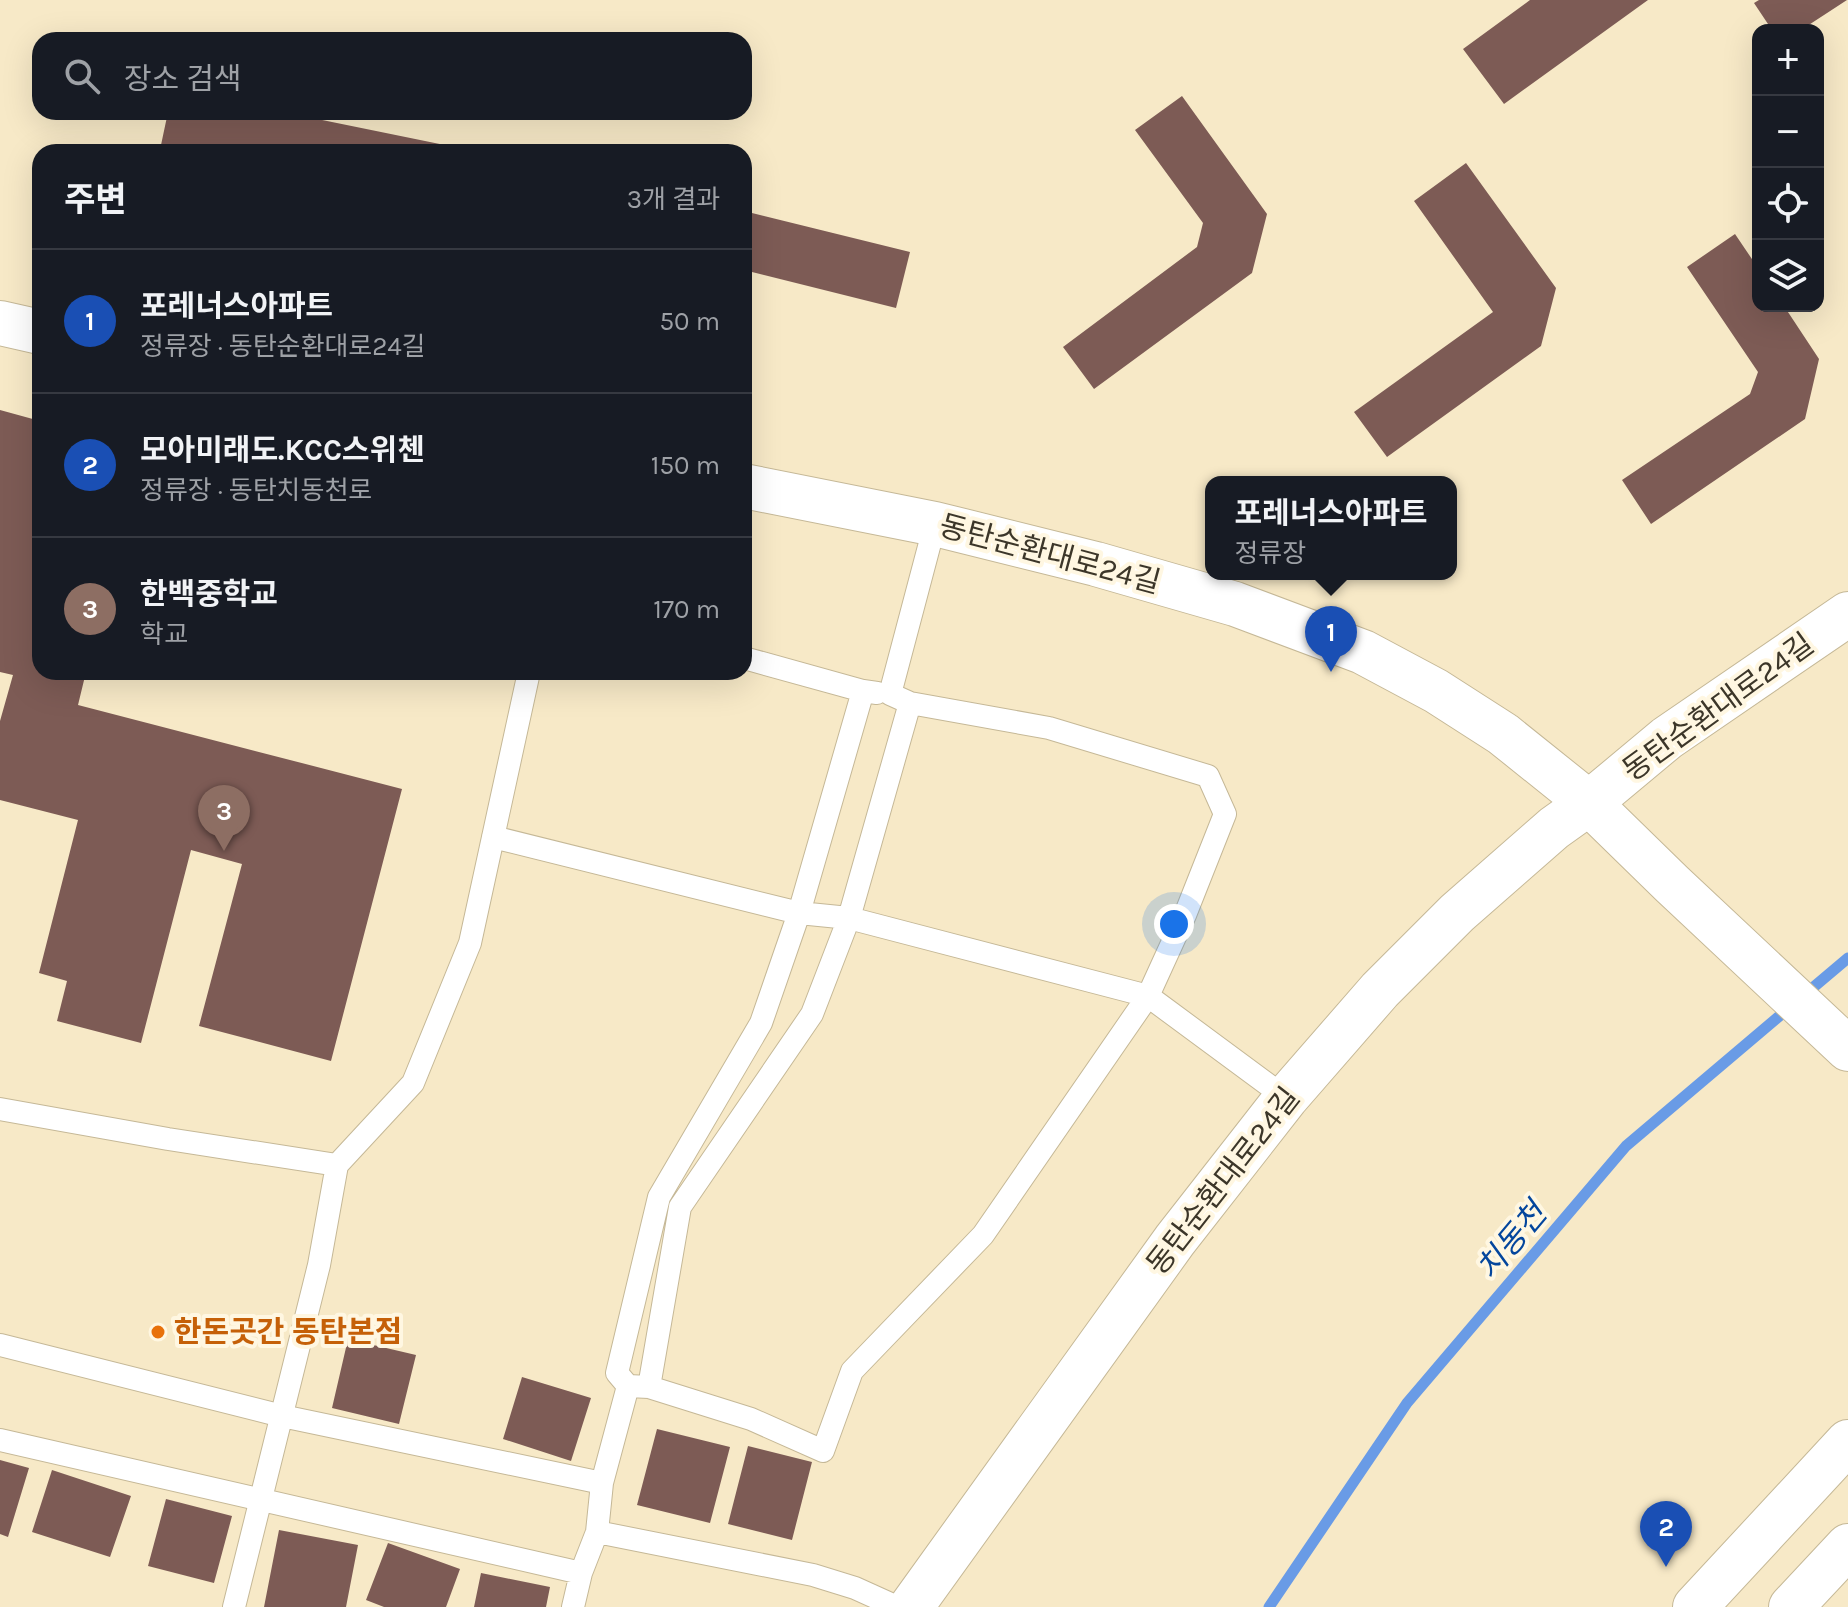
<!DOCTYPE html>
<html lang="ko">
<head>
<meta charset="utf-8">
<style>
  :root { --surface:#171b24; --page:#20242c; --text:#f1f3f6; --muted:#9ea1a6; --line:#363941; --accent:#ea580c }
  body { margin:0; font-family:Karla,"Noto Sans KR",sans-serif; background:var(--page); color:var(--text) }
  .controls { position:absolute; right:24px; top:24px; display:grid; overflow:hidden; border-radius:16px; box-shadow:0 8px 32px #0002 }
  .controls button { width:72px; height:72px; display:grid; place-items:center; padding:0; border:0; border-bottom:2px solid var(--line); background:var(--surface); color:var(--text); font:40px sans-serif }
  .you { position:absolute; left:1174px; top:924px; width:28px; height:28px; margin:-20px; border:6px solid #fff; border-radius:50%; background:#1a73e8; box-shadow:0 0 0 12px #1a73e833 }
  .badge { display:grid; place-items:center; width:52px; height:52px; border-radius:50%; background:var(--accent); color:#fff; font-size:26px; font-weight:700 }
  .pin { position:absolute; translate:-50% -66px; filter:drop-shadow(0 2px 4px #0008) }
  .pin::after { content:''; position:absolute; top:42px; width:28px; height:24px; background:inherit; clip-path:polygon(0 0,100% 0,50% 100%) }
  .popup { position:absolute; left:1205px; top:476px; width:252px; height:104px; box-sizing:border-box; display:grid; place-content:center; border-radius:16px; background:var(--surface); filter:drop-shadow(0 2px 6px #0005); font-size:26px; white-space:nowrap; color:var(--muted) }
  .popup b { font-size:30px; color:var(--text) }
  .popup::after { content:''; position:absolute; left:50%; top:100%; margin-left:-16px; border:16px solid transparent; border-top-color:var(--surface) }
  .list { margin:0; padding:0; list-style:none }
  h2 { display:flex; justify-content:space-between; align-items:center; height:104px; margin:0; padding:0 32px; font-size:34px }
  h2 small { font-size:26px; font-weight:400; color:var(--muted) }
  .list li { display:grid; grid-template-columns:52px 1fr auto; gap:24px; align-items:center; box-sizing:border-box; height:144px; padding:0 32px; border-top:2px solid var(--line) }
  .list b { display:block; font-size:30px; white-space:nowrap }
  .list p { margin:0; font-size:26px; white-space:nowrap; color:var(--muted) }
  .list em { font-size:26px; font-style:normal; color:var(--muted) }
  .icon { flex:none; width:44px; height:44px; fill:none; stroke:currentColor; stroke-width:2; stroke-linecap:round; stroke-linejoin:round }
  .map { position:relative; flex:none; width:1848px; height:1607px; overflow:hidden }
  .search { position:absolute; background:var(--surface); box-shadow:0 8px 32px #0002; left:32px; top:32px; width:720px; height:88px; display:flex; align-items:center; gap:20px; box-sizing:border-box; padding:0 28px; border-radius:24px; color:var(--muted); font-size:30px }
  .panel { position:absolute; background:var(--surface); box-shadow:0 8px 32px #0002; left:32px; top:144px; width:720px; height:536px; border-radius:24px }
  .map>svg:first-child { display:block }
  .lines { fill:none; stroke-linecap:round; stroke-linejoin:round }
  .stream { stroke:#699be6; stroke-width:11 }
  .building { fill:#7d5b55 }
  .service-casing { stroke:#c5b897; stroke-width:24 }
  .tertiary-casing { stroke:#c5b897; stroke-width:46 }
  .primary-casing { stroke:#c5b897; stroke-width:46 }
  .service { stroke:#fff; stroke-width:22 }
  .tertiary { stroke:#fff; stroke-width:44 }
  .primary { stroke:#fff; stroke-width:44 }
  .food-dot { fill:#e8710a; stroke:#fff7e2; stroke-width:3 }
  .labels { text-anchor:middle; stroke-width:8; stroke-linejoin:round; paint-order:stroke }
  .street-label { font-size:30px; fill:#3c3629; stroke:#fff7e2 }
  .food-label { font-size:30px; font-weight:bold; fill:#c56008; stroke:#fff7e2; text-anchor:start }
  .water-label { font-size:32px; font-style:italic; fill:#04469d; stroke:#fff7e2 }
</style>
</head>
<body>
<div class="map">
<svg width="1848" height="1607" viewBox="0 0 1848 1607">
  <rect width="100%" height="100%" fill="#f7e9c7"/>
  <g class="lines">
    <!-- stream -->
    <path class="stream" d="M1803,996L1848,958
      M1269,1607L1407,1403L1626,1146L1790,1007"/>
  </g>
  <!-- building -->
  <path class="building" d="M1530,0H1648L1504,104L1463,49Z
    M1759,0H1847L1801,30H1772L1754,3Z
    M1182,96L1267,214L1252,273L1094,389L1063,347L1197,247L1203,223L1135,130Z
    M168,112H283L474,151V152H193L161,145Z
    M1466,163L1556,288L1541,346L1387,457L1354,412L1493,312L1414,201Z
    M744,211L910,252L896,308L744,270Z
    M1735,234L1758,268V306H1784L1819,359L1805,419L1651,524L1622,480L1750,394L1758,372L1687,267Z
    M0,410L40,421V672H86L78,705L402,789L331,1061L199,1026L242,864L191,850L141,1043L57,1021L67,981L39,973L78,820L0,800V721L13,675L0,672Z
    M348,1339L416,1355L399,1424L332,1408Z
    M522,1377L591,1398L571,1461L503,1439Z
    M657,1429L730,1447L710,1523L637,1505Z
    M748,1446L812,1462L792,1540L728,1524Z
    M0,1460L29,1468L8,1537L0,1534Z
    M52,1470L131,1496L110,1557L32,1532Z
    M166,1499L232,1516L214,1583L148,1566Z
    M279,1530L358,1545L346,1607H264Z
    M388,1543L460,1569L446,1607H384L366,1600Z
    M481,1573L550,1587L546,1607H474Z"/>
  <g class="lines">
    <!-- service casing -->
    <g class="service-casing">
      <path id="service" d="M744,658L863,691L877,693
        M493,837L799,913L849,918L1148,996L1286,1098
        M0,1109L168,1139L337,1165L413,1083L470,943L529,672
        M0,1345L282,1416L602,1483
        M628,1386L617,1373L659,1197L761,1023L799,913L863,691
        M649,1387L680,1207L812,1014L849,918L910,703
        M0,1440L581,1573L597,1532
        M234,1607L319,1265L337,1165
        M573,1607L581,1573
        M897,1607L855,1588L813,1575L597,1532L602,1483L628,1386L649,1387L751,1419L823,1451L852,1371L983,1235L1148,996L1185,915L1225,814L1208,776L1049,728L910,703L890,694L935,524"/>
    </g>
    <!-- tertiary casing -->
    <g class="tertiary-casing">
      <path id="tertiary" d="M0,323L40,332
        M744,486L935,524L1096,564L1235,604L1363,652L1436,691L1503,734L1589,803L1672,884L1848,1049
        M911,1607L1175,1240L1286,1098L1380,990L1457,913L1554,828L1589,803L1667,738L1848,614"/>
    </g>
    <!-- primary casing -->
    <g class="primary-casing">
      <path id="primary" d="M1695,1607L1848,1442
        M1791,1607L1848,1546"/>
    </g>
    <!-- service -->
    <use href="#service" class="service"/>
    <!-- tertiary -->
    <use href="#tertiary" class="tertiary"/>
    <!-- primary -->
    <use href="#primary" class="primary"/>
  </g>
  <!-- markers -->
  <circle class="food-dot" cx="158" cy="1332" r="8"/>
  <g class="labels">
    <!-- street labels -->
    <g class="street-label">
      <text transform="translate(1050 554) rotate(15)" y="10">동탄순환대로24길</text>
      <text transform="translate(1718 707) rotate(-36)" y="10">동탄순환대로24길</text>
      <text transform="translate(1223 1181) rotate(-52)" y="10">동탄순환대로24길</text>
    </g>
    <!-- food labels -->
    <g class="food-label">
      <text x="174" y="1342">한돈곳간 동탄본점</text>
    </g>
    <!-- water labels -->
    <g class="water-label">
      <text transform="translate(1511 1241) rotate(-50)" y="11">치동천</text>
    </g>
  </g>
</svg>
<div class="controls">
<button>+</button>
<button>−</button>
<button><svg class="icon" aria-label="locate" viewBox="0 0 24 24"><circle cx="12" cy="12" r="6"/><path d="M12 2v4M12 18v4M2 12h4M18 12h4"/></svg></button>
<button><svg class="icon" aria-label="layers" viewBox="0 0 24 24"><path d="M12 4l9 5-9 5-9-5zM3 14l9 5 9-5"/></svg></button>
</div>
<div class="you"></div>
<div class="pin badge" style="left:1331px;top:672px;background:#1a4fb4">1</div>
<div class="popup"><b>포레너스아파트</b>정류장</div>
<div class="pin badge" style="left:1666px;top:1567px;background:#1a4fb4">2</div>
<div class="pin badge" style="left:224px;top:851px;background:#8d6e63">3</div>
<div class="search"><svg class="icon" aria-label="search" viewBox="0 0 24 24"><circle cx="10" cy="10" r="6"/><path d="M15 15l6 6"/></svg>장소 검색</div>
<section class="panel">
<h2>주변<small>3개 결과</small></h2>
<ul class="list">
<li><span class="badge" style="background:#1a4fb4">1</span><div><b>포레너스아파트</b><p>정류장 · 동탄순환대로24길</p></div><em>50 m</em></li>
<li><span class="badge" style="background:#1a4fb4">2</span><div><b>모아미래도.KCC스위첸</b><p>정류장 · 동탄치동천로</p></div><em>150 m</em></li>
<li><span class="badge" style="background:#8d6e63">3</span><div><b>한백중학교</b><p>학교</p></div><em>170 m</em></li>
</ul>
</section>
</div>
</body>
</html>
